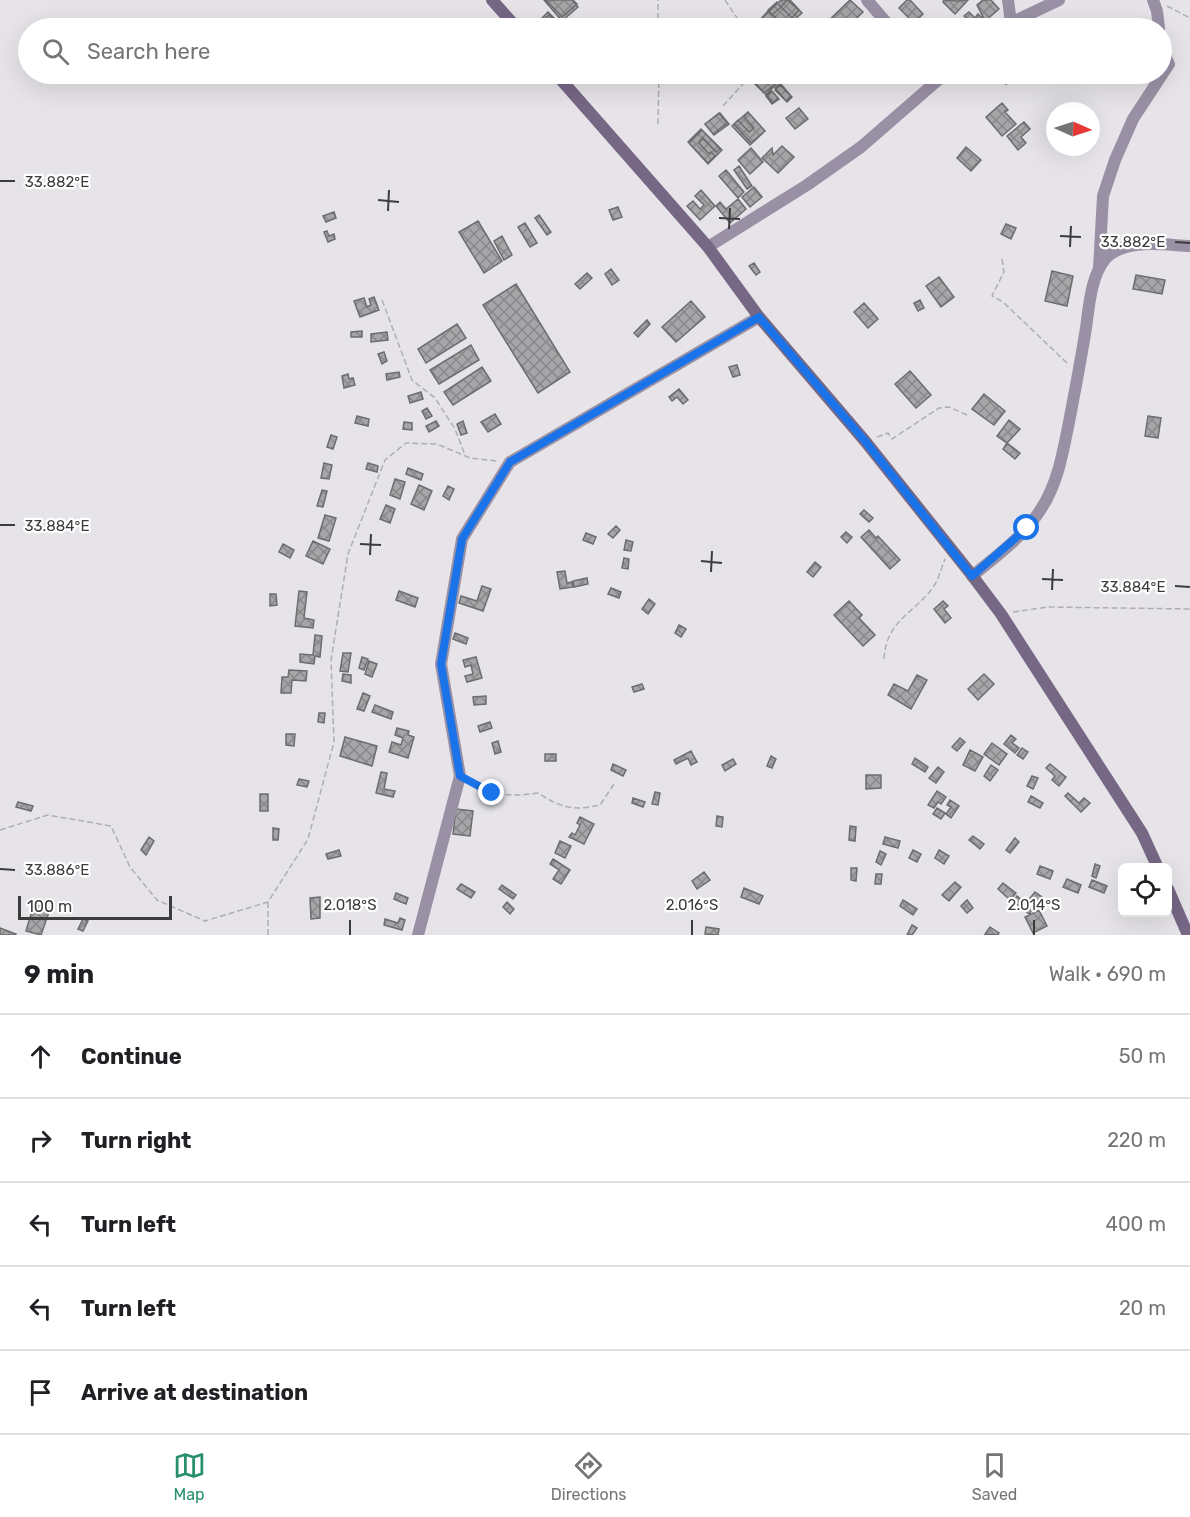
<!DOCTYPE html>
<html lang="en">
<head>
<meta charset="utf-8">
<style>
  :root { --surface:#fff; --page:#f6f6f6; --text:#202124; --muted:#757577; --line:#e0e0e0; --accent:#278f6b }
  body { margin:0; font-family:Rubik,sans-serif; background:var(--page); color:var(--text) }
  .controls { position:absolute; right:18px; bottom:18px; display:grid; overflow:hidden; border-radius:9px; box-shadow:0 6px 24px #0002 }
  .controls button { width:54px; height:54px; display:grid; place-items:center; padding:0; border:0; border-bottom:2px solid var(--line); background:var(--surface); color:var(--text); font:30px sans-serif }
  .compass { position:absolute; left:1046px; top:102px; width:54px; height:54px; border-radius:50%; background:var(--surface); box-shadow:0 6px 24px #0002; rotate:93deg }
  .scale { position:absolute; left:18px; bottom:15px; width:154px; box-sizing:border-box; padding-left:6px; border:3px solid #3c3c3d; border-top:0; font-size:16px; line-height:21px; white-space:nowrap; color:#3c3c3d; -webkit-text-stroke:4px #fff; paint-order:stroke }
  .stop { position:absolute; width:18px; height:18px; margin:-14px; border:4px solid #1a73e8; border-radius:50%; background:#fff }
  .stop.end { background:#1a73e8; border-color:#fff; box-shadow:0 2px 6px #0008 }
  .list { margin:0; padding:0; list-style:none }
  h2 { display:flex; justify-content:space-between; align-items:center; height:78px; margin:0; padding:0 24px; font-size:26px }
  h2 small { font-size:20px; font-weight:400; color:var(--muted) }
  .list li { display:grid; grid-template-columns:39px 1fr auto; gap:18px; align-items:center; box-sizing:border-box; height:84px; padding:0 24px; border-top:2px solid var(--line) }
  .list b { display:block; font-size:22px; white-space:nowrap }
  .list em { font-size:20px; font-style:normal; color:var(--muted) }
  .icon { flex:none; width:33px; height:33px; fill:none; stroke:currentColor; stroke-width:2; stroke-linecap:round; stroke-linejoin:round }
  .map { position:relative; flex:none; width:1190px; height:935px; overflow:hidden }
  .search { position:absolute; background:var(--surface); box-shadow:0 6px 24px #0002; left:18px; right:18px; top:18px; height:66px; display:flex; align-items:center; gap:15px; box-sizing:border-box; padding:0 21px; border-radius:33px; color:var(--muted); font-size:22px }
  .sheet { height:498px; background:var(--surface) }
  nav { display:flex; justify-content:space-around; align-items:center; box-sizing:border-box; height:84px; border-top:2px solid var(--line); background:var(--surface); font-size:16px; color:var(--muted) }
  nav a { display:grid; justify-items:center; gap:3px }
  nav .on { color:var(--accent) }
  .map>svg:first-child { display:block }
  .building { fill:url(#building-cross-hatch); stroke:#6d6c6e; stroke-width:1.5 }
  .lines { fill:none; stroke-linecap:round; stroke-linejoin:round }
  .path { stroke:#b0aeb2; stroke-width:1.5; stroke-dasharray:6 3; stroke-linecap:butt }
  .minor { stroke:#9a90a5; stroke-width:12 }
  .secondary { stroke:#766785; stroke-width:12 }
  .route { stroke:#1a73e8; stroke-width:8 }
  .ticks { fill:none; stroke:#3c3c3d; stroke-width:2 }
  .ticks-label { font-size:15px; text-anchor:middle; fill:#3c3c3d; stroke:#fff; stroke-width:4.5; stroke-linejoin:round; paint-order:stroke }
</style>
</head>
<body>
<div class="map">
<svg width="1190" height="935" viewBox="0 0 1190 935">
  <defs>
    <pattern id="building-cross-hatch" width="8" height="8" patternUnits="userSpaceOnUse" patternTransform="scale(1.5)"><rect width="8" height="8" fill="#a6a5a8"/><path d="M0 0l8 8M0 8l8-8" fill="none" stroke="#88888a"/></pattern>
  </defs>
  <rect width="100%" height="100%" fill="#e6e4e8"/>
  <!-- building -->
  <path class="building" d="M544,0H572L578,7L562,21Z
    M546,0H573L577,4L562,17Z
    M781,0H790L802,13L785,28H769L761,19Z
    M787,0L799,10L792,18L781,7Z
    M850,0L863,12L846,28H821Z
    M907,0H910L923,14L914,23L899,8Z
    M944,0L957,1L968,0L955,14L943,2Z
    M983,0H991L999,9L985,21L977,5Z
    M777,2L781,7L772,15L768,10Z
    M768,11L781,22L776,28H770L760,20Z
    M548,12L558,22L551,28H539L535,25Z
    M969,12L975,18L978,14L985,21L978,28L964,16Z
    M549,15L558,25L554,28H535Z
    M954,20L962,28H945Z
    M766,74H770L777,83L764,93L755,83Z
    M766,74H772L779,81L766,95L755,84Z
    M1001,74H1031L1006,84Z
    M780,83L791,96L786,101L775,88Z
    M780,85L792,97L787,102L775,90Z
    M772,91L779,99L772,104L766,96Z
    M772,91L778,98L773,103L767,96Z
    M1002,103L1008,110L1005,112L1016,124L1002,136L986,117Z
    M799,108L808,119L795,129L786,118Z
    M748,112L765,131L751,143L734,124Z
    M748,112L765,131L750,145L732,126L738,120L749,132L754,128L744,117Z
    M719,113L727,123L713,134L705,124Z
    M720,113L729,124L714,135L705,124Z
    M1024,122L1030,129L1021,137L1026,143L1018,150L1007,136Z
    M701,129L722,150L708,164L688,142Z
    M702,130L720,149L716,152L703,138L699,143L709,154L711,152L715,156L708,163L689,143Z
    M782,146L794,157L778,173L762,158L772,148L773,155Z
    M966,147L981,160L971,171L957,158Z
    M751,148L763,162L750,174L738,160Z
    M739,166L752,186L747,189L734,170Z
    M726,170L744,192L738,198L719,176Z
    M754,187L762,197L750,207L742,197Z
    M701,190L715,206L700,220L687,206L693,201L700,209L704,205L695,196Z
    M738,199L746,209L730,223L716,206L720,202L726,209Z
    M618,207L622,217L613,220L609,210Z
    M334,212L336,218L326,222L323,216Z
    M539,215L551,232L547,235L535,218Z
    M478,221L502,261L484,273L459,232Z
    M525,223L537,243L530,247L518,227Z
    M1006,224L1016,228L1011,239L1001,234Z
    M327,231L329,236L334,234L335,239L328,242L324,232Z
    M502,236L512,255L504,260L494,241Z
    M754,263L760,272L756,275L749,266Z
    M611,269L619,280L612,285L605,274Z
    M1052,271L1073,276L1067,306L1045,301Z
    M587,273L592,278L580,289L575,284Z
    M1136,275L1165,280L1162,294L1133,289Z
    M939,277L954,297L941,307L926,286Z
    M516,284L570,372L538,393L483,305Z
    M374,297L379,310L360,317L354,301L364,298L367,307L371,305L369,299Z
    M920,300L924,308L918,311L914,303Z
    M691,301L705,317L676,342L662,327Z
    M864,303L878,319L868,328L854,312Z
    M647,320L650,324L638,337L634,333Z
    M457,324L466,338L426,363L418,349Z
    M362,331V337H351V332Z
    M387,332L388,340L371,342V334Z
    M471,345L479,360L439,384L430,370Z
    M384,352L387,361L382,364L378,354Z
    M737,365L740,375L733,377L729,367Z
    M482,367L491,381L453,405L444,392Z
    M910,371L931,395L916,408L895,384Z
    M399,372L400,377L387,380L386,374Z
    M348,374L349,379L353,378L355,385L344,388L342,376Z
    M679,389L688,400L683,404L677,397L672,401L669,397Z
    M421,392L423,399L410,403L408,396Z
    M984,394L1005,411L994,425L972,409Z
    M427,408L432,416L426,419L422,411Z
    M495,414L501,424L488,432L481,422Z
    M357,416L369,419L368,426L355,423Z
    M1148,416L1161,418L1158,438L1145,436Z
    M1009,420L1020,429L1007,443L997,436Z
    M436,421L439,426L429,432L426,426Z
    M463,421L467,433L461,435L457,424Z
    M404,422L412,423V430L403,429Z
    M331,435L337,437L333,449L327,447Z
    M1007,443L1020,453L1015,459L1003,449Z
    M324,463L332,465L329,479L321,478Z
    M368,463L378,466L377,472L366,469Z
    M408,468L423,474L421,480L406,474Z
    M395,479L405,482L400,499L390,495Z
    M419,485L432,491L424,510L411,504Z
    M448,486L454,489L449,500L443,496Z
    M322,490L327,491L323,507L317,506Z
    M386,505L395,509L390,523L380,519Z
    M864,510L873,518L869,522L860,514Z
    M325,515L336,518L329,541L318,538Z
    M616,526L620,530L613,538L608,534Z
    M869,530L876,538L878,536L900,560L890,569L861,537Z
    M846,532L852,537L847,543L841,537Z
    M586,533L596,537L593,544L583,540Z
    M626,540L633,542L631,551L624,550Z
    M313,541L330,549L323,564L306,556Z
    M283,544L294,550L290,558L279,552Z
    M624,558L629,559L628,569L622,568Z
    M815,562L821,567L813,577L807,572Z
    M565,571L567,583L572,582L573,587L560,589L557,572Z
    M587,578L588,584L574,587L573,581Z
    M482,586L491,589L483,611L459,603L461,596L477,601Z
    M611,588L621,592L619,598L608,594Z
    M299,591L307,592L304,618L314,620L313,628L295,626Z
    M399,591L418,598L415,607L396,600Z
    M270,594H276L277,605L270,606Z
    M649,599L655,604L648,614L642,609Z
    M849,601L862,615L859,618L875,635L863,646L834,615Z
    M943,601L948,606L944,609L951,618L945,623L934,609Z
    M679,625L686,629L681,637L675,633Z
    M455,633L468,638L466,644L453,639Z
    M315,635L322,636L320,657L315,656L314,664L300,662V654L313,655Z
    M343,653H351L348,672L340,671Z
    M362,657L368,659L364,670L359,668Z
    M476,657L482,678L467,682L465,676L473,674L471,665L465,667L463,660Z
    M369,661L377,664L372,677L365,674Z
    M289,670L307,671L306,681L292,680L291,693H281L282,677H288Z
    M343,674L351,675V683L342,681Z
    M984,674L994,684L978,700L968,689Z
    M917,675L927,680L911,709L888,695L894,684L908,691Z
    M642,684L644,689L634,692L632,687Z
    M363,693L370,696L364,711L357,709Z
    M486,696V704L474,705L473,697Z
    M375,705L393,712L391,719L372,712Z
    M319,713H325L324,723L318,722Z
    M490,722L492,728L480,732L478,726Z
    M397,728L409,731L408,735L414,737L408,758L389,752L392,742L401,745L403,738L395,735Z
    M286,734H295L294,746L286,745Z
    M1011,735L1016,739L1012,743L1019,748L1015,753L1004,744Z
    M345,737L377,746L372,766L340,756Z
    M960,738L965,742L957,751L952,747Z
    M498,741L501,752L495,754L492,743Z
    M992,743L1007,754L999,765L984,754Z
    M1022,748L1028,752L1023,759L1017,755Z
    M970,750L983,757L975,771L963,765Z
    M691,751L697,762L691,765L688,758L676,764L674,760Z
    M545,754H556V761H545Z
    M771,756L776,759L772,768L767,766Z
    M915,758L928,767L925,772L912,764Z
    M733,759L736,764L725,771L722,765Z
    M613,764L626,770L623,776L611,770Z
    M1050,764L1066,777L1059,786L1052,780L1055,776L1046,768Z
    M991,765L998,770L990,781L984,776Z
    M938,767L944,772L936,783L929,778Z
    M381,772L387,773L384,789L395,791L393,797L376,793Z
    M866,775H881V788L866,789Z
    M1032,776L1038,778L1033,789L1027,786Z
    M299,779L309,781L307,787L297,785Z
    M937,791L946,797L941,804L938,802L934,808L928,805Z
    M655,792L660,793L658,805L652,804Z
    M1068,793L1079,803L1084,798L1090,803L1081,812L1065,796Z
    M260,794H268V811H260Z
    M1031,796L1043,803L1040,808L1028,802Z
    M633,798L645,802L643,807L632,803Z
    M950,800L959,806L951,818L946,814L951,807L947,805Z
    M18,802L33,806L31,811L16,807Z
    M937,808L945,813L941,819L933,814Z
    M456,809L473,811L470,836L453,834Z
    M717,816L723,817L722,827L716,826Z
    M580,817L594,824L584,844L569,837L572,833L575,835L580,825L577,823Z
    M850,826L856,827L855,841L849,840Z
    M273,828L279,829L278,840H273Z
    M973,836L984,844L980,849L969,840Z
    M149,837L154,841L146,855L141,850Z
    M885,837L900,841L898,848L883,844Z
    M1015,838L1019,842L1010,853L1006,850Z
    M560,841L571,846L565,858L555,853Z
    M339,850L341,856L328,859L326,854Z
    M913,850L921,854L917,862L909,858Z
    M939,850L949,856L944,864L935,858Z
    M880,851L886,854L881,865L876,862Z
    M553,859L570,870L561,884L553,879L559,870L550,864Z
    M1095,864L1100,866L1096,878L1092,876Z
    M1040,866L1053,871L1050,879L1037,874Z
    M851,868H857L856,881L851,880Z
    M704,872L710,880L697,889L692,881Z
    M876,874H882L881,884H875Z
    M1067,879L1081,885L1078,893L1063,887Z
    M1092,880L1107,886L1104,893L1089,887Z
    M955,882L961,887L949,901L942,895Z
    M1003,883L1016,893L1010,900L998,889Z
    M461,884L475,892L471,898L457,889Z
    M502,885L516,895L513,899L499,889Z
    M744,888L763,896L759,904L741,897Z
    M1035,892L1042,897L1029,914L1013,901L1017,896L1026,903Z
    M396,893L408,898L406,904L394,899Z
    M320,897V918L311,919L310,898Z
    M903,900L917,909L913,915L900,906Z
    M967,900L973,908L967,913L961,906Z
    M507,902L514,909L510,914L503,907Z
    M34,904L50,909L41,935L26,931Z
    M1039,910L1047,926L1033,933L1025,917Z
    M400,918L405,920L402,930L384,925L385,919L398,923Z
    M83,919L88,921L83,931L78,929Z
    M912,925L917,928L912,935H907Z
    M706,927L719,929L718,935L705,934Z
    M990,927L999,933L998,935L985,934Z
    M0,928L16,934L15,935H0Z"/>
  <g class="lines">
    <!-- path -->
    <path class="path" d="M725,0L744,28
      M1167,6L1190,18
      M658,28V0
      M723,106L752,74
      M658,124L659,74
      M1002,259L1004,272L992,296L1003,302L1067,363
      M382,300L412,380L435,398L455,429L465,455
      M877,437L888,433L892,439L939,408L949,407L967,415
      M1013,612L1048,607L1190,609
      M884,659C886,622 911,615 931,590C938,582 941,569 945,559
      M472,782C499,796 508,797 538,793C561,808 574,811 600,805L614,784
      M0,830L48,815L111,826L130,867L157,900L205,921L268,902L308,839L334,742L331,660L348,554L385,460L406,443L437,444L470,458L497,461
      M268,935V903"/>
    <!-- minor -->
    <path class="minor" d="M867,0L891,28
      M1008,0L1011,23
      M1153,0L1157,11L1159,28
      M1000,28L1059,0
      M708,247L807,185L861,147L945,74
      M1099,268L1103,196L1115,160L1133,119L1169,64L1162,49
      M972,576C997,556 1024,536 1041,509C1058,483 1063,452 1069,422C1075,391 1081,359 1086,328C1089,306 1091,275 1106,258C1126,238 1164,245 1190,246
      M418,935L460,776L441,664L462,539L510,462L759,317"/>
    <!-- secondary -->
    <path class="secondary" d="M492,0L517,28
      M556,74L708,247L759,317L865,441L971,574L1001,614L1142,833L1158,868
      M1168,889L1188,935"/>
  </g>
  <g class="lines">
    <!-- route -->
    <path class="route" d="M492,793L460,776L441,664L462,539L510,462L759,317L865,441L972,576L1027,528"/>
  </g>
  <!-- ticks -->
  <path class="ticks" d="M0,181H15M378,200L399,202M388,211L389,190M719,218L740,219M729,229L730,208M1060,236L1081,237M1175,242L1190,243M1070,247L1071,226M0,525H15M360,544L381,545M370,555L371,534M701,561L722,563M711,572L712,551M1042,579L1063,580M1175,586L1190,587M1052,590L1053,569M0,869L15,870M350,935V920M692,935V920M1034,935V920"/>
  <g class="ticks-label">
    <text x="57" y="187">33.882°E</text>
    <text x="1133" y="247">33.882°E</text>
    <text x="57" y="531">33.884°E</text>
    <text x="1133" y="592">33.884°E</text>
    <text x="57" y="875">33.886°E</text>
    <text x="350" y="910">2.018°S</text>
    <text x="692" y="910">2.016°S</text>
    <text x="1034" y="910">2.014°S</text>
  </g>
</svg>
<div class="controls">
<button><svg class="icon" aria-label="locate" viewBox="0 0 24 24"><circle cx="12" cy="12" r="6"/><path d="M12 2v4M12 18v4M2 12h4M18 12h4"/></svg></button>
</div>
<svg class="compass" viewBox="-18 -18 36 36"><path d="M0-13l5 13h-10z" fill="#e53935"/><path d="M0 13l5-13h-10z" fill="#757577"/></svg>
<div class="scale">100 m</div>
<div class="stop" style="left:1027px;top:528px"></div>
<div class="stop end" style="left:492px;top:793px"></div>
<div class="search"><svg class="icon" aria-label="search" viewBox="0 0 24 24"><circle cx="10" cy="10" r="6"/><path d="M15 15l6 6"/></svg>Search here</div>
</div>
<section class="sheet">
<h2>9 min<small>Walk · 690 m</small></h2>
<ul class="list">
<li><svg class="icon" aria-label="ahead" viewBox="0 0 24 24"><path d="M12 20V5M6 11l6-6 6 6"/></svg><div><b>Continue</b></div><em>50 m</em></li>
<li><svg class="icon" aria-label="right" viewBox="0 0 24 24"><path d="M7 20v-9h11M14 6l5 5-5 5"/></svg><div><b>Turn right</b></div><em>220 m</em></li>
<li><svg class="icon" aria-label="left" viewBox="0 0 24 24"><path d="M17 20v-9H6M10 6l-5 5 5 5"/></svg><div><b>Turn left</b></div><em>400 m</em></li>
<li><svg class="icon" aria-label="left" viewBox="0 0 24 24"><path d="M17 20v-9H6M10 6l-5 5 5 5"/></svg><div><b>Turn left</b></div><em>20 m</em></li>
<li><svg class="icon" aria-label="arrive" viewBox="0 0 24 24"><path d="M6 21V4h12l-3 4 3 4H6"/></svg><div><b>Arrive at destination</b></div></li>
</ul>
</section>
<nav>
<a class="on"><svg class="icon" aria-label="map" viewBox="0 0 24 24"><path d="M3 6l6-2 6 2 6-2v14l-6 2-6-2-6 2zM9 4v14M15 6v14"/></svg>Map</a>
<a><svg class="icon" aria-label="directions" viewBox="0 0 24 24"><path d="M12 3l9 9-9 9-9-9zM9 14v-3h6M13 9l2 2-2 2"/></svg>Directions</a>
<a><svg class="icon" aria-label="saved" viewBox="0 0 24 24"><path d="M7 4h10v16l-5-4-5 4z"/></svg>Saved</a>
</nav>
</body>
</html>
